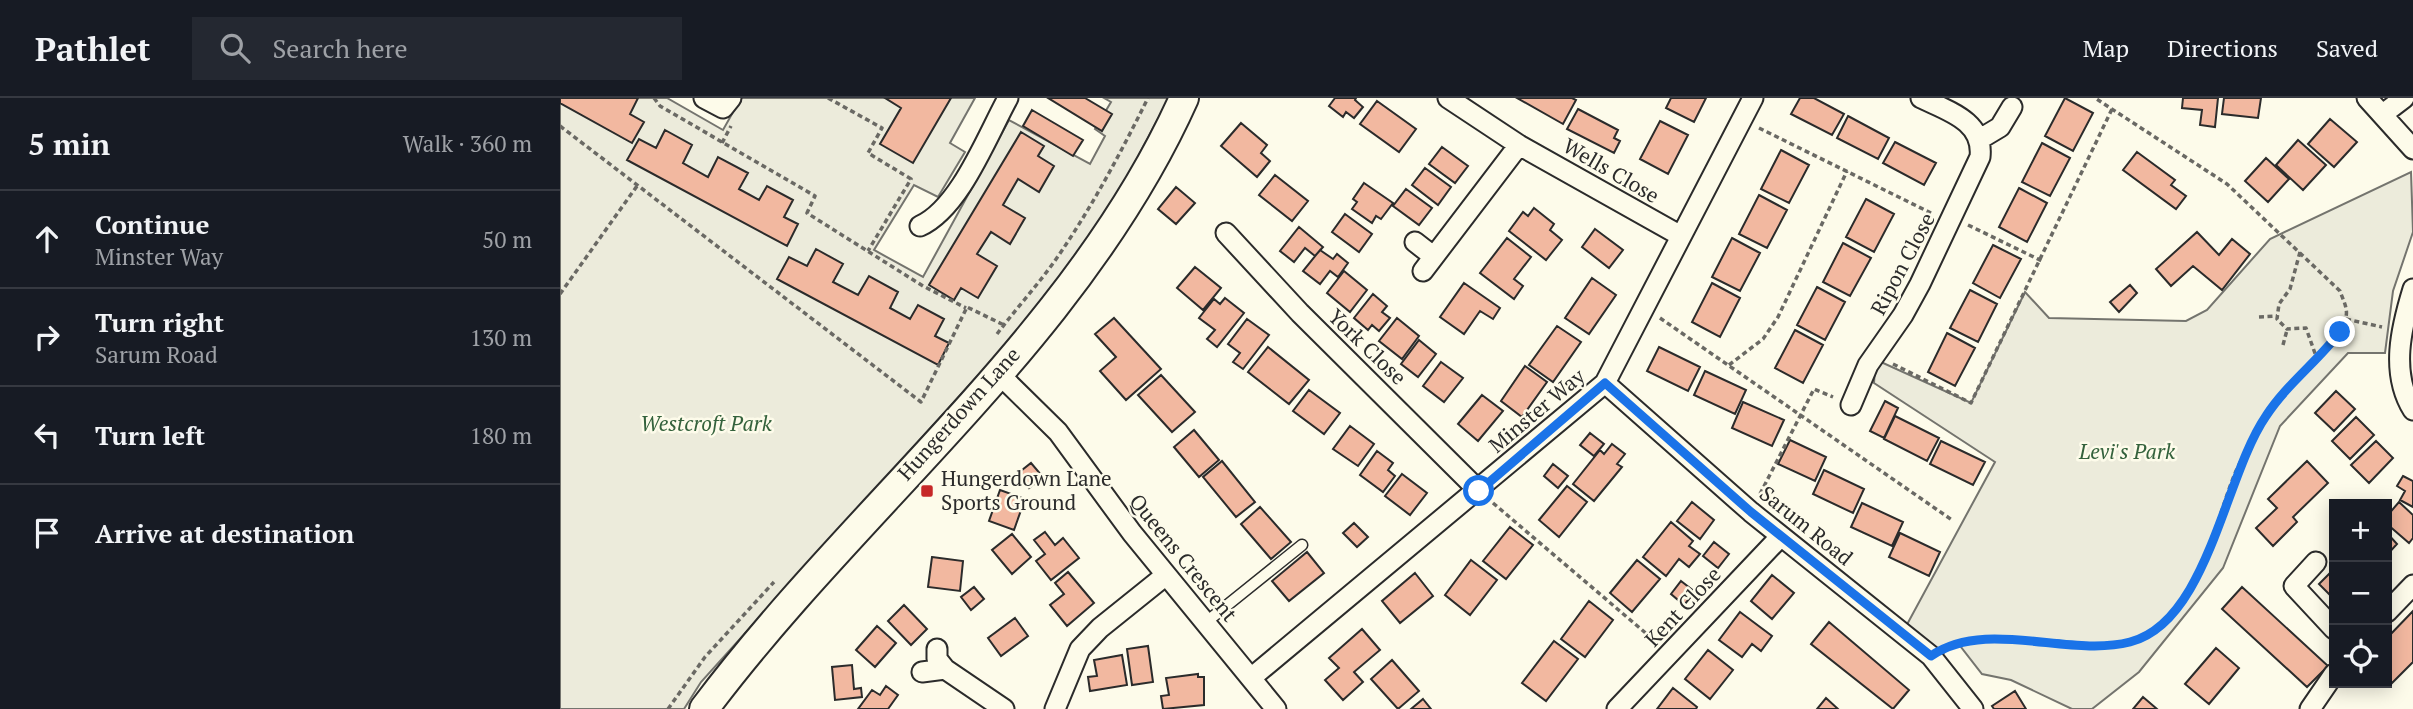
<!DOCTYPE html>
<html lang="en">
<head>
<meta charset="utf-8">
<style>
  :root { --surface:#171b24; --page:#242831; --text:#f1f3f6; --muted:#9ea1a6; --line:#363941 }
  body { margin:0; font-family:"PT Serif",serif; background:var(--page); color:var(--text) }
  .controls { position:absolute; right:21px; bottom:21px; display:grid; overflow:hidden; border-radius:0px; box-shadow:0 4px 18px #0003 }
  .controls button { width:63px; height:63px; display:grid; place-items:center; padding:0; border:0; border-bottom:2px solid var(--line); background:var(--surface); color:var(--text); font:35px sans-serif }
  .stop { position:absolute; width:21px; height:21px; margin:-16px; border:5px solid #1a73e8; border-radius:50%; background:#fff }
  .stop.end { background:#1a73e8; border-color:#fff; box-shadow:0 2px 7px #0008 }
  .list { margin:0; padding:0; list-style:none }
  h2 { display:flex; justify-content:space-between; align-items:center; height:91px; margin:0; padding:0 28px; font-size:30px }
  h2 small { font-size:23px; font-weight:400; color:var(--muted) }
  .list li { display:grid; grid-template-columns:46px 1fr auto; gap:21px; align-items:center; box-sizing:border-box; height:98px; padding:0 28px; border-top:2px solid var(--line) }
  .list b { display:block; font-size:26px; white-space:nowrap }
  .list p { margin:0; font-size:23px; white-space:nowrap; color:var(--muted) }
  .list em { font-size:23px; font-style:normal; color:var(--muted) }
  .icon { flex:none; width:38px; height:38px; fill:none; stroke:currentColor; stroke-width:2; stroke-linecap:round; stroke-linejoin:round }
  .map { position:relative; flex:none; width:1853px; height:611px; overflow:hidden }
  header { display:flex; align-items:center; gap:42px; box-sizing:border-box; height:98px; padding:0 35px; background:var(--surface); border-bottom:2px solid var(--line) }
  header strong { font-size:33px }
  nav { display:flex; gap:38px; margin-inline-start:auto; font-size:24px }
  .search { width:490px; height:63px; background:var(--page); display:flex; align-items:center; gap:18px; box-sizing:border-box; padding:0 24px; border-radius:0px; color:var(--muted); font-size:26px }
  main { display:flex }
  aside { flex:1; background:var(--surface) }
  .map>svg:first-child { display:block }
  .green { fill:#ecebdb; stroke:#74746e; stroke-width:2 }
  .building { fill:#f2b8a0; stroke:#2b2b2b; stroke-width:2 }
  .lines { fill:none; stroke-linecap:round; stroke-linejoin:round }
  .lane-casing { stroke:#2b2b2b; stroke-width:13 }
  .street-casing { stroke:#2b2b2b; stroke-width:23 }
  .secondary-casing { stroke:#2b2b2b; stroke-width:32 }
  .path { stroke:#6a6964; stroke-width:3.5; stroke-dasharray:5 3.5; stroke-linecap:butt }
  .lane { stroke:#fdfbea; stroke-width:10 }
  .street { stroke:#fdfbea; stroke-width:19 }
  .secondary { stroke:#fdfbea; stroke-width:28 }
  .route { stroke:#1a73e8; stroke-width:9 }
  .poi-dot { fill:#c62828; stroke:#fdfbea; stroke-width:2.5 }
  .labels { text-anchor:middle; stroke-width:5; stroke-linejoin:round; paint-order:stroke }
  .street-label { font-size:21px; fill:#2b2b2b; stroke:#fdfbea }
  .park-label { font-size:21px; font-style:italic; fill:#34623c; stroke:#fdfbea }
  .poi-label { font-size:21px; fill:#2b2b2b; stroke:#fdfbea; text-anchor:start }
</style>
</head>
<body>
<header>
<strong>Pathlet</strong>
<div class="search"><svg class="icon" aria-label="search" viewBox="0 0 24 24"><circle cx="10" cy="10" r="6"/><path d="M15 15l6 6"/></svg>Search here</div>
<nav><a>Map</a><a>Directions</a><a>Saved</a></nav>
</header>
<main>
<aside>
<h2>5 min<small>Walk · 360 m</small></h2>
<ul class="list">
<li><svg class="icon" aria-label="ahead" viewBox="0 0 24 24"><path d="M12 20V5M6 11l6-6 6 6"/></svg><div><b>Continue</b><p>Minster Way</p></div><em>50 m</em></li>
<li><svg class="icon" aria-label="right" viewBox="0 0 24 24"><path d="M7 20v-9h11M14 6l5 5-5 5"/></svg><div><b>Turn right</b><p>Sarum Road</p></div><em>130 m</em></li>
<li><svg class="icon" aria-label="left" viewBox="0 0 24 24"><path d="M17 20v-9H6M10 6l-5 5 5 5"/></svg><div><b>Turn left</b></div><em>180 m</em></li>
<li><svg class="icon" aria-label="arrive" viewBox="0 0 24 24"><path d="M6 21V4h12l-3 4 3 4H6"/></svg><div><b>Arrive at destination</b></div></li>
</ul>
</aside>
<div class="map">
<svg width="1853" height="611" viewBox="0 0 1853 611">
  <rect width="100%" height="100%" fill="#fdfbea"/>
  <!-- green -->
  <path class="green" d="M0,0H107L163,32L181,0H415L390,45L405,54L378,99L354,87L314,152L363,179L449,22L530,66L545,38L535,31L551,4L544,0H609L556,100L478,211L141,584L124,611H0Z
    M1851,74L1853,134L1833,193L1825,255H1788L1720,328L1663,470L1579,574L1532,611H1512L1451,582L1422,576L1397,544L1378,560L1344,532L1435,364L1314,285L1315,271L1321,264L1411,305L1465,194L1489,220L1626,223L1647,212L1710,141Z"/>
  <!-- building -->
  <path class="building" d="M0,0H78L70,16L84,24L72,45L0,5Z
    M325,0H391L353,65L320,46L341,10Z
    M488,0H525L552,16L542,33Z
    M775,0H796L795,2L803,9L794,20L786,14L783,19L769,8Z
    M957,0H1012L1016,2L1003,26Z
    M1111,0H1146L1134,24L1106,10Z
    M1240,0H1254L1284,16L1272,37L1231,16Z
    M1505,0L1533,15L1513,53L1485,38Z
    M1623,0H1658L1655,29L1640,27L1642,12L1622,10Z
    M1664,0H1701L1698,20L1662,16Z
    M817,3L856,31L839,54L800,26Z
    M1018,11L1058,32L1054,40L1060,43L1054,55L1007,31Z
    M472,12L523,42L513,58L463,28Z
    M1288,18L1329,40L1318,61L1277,40Z
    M1770,21L1797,44L1774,69L1748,46Z
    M1100,23L1128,37L1108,76L1080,61Z
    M681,25L707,47L701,55L710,63L697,79L661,48Z
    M105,32L132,47L123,65L148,79L158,59L188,75L179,91L199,102L207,88L233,102L224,119L238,126L227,148L67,62L79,41L96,50Z
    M461,34L484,48L478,58L494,68L479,94L458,81L443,107L465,120L450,146L431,134L417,156L437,168L418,200L401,190L394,202L369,187Z
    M1738,42L1766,67L1743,92L1716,67Z
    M1335,44L1376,65L1364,87L1323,65Z
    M1482,45L1510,60L1490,98L1462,84Z
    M882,49L908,68L895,85L869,66Z
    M1221,52L1249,67L1229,105L1201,91Z
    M1577,54L1615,82L1611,87L1626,98L1616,111L1563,72Z
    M1706,60L1729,81L1708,104L1685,83Z
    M865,70L891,89L878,107L852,87Z
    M715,77L748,103L732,123L699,97Z
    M804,85L833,105L821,121L816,118L812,125L792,111L797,104L793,101Z
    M616,89L635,105L616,126L598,111Z
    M1459,90L1487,105L1467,144L1439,129Z
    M846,91L872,110L859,127L833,108Z
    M1199,97L1227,112L1207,150L1179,136Z
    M1306,101L1334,116L1314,154L1286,139Z
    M974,110L994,126L990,132L1002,142L986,162L949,133L963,114L968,118Z
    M785,116L812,136L799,154L772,134Z
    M739,129L763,149L755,158L745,150L734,164L720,153Z
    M1035,131L1063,152L1049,170L1022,149Z
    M1637,134L1659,157L1672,141L1690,156L1662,192L1633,168L1611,188L1596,171Z
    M947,140L971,159L954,181L963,188L954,201L920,175Z
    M1172,140L1200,155L1180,193L1152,179Z
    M1283,145L1311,160L1290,198L1263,184Z
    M1433,147L1461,161L1440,200L1413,185Z
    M256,151L283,166L273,184L298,197L309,178L338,194L330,210L350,221L358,207L384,221L375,238L389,245L378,267L217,181L229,159L247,168Z
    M760,152L773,161L777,156L788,165L778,179L770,173L760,186L743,173Z
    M635,169L661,190L643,212L617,190Z
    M784,173L807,192L790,214L767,195Z
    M1032,180L1056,197L1029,236L1005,220Z
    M904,185L940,210L933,221L920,213L904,236L880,219Z
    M1152,185L1180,200L1160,239L1132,224Z
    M1570,187L1577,195L1559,214L1550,204Z
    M1257,189L1285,204L1265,242L1237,227Z
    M1410,192L1437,206L1418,244L1390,230Z
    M813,196L827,208L822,214L830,220L819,233L812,227L808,232L794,220Z
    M665,200L684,215L657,249L647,241L655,232L639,220L654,201L660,206Z
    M554,220L601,271L566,302L540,273L556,259L535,236Z
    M837,220L859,238L842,261L819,243Z
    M687,221L709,237L683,271L673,264L680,255L668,246Z
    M997,228L1021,244L993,284L969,267Z
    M1235,232L1263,247L1243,285L1215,270Z
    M1387,235L1415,250L1395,288L1368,274Z
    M859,242L876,256L858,279L841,266Z
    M708,249L749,282L729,306L688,274Z
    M1099,249L1140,269L1128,293L1087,273Z
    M881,264L903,280L884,304L863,288Z
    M965,268L987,284L962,319L941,303Z
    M1145,273L1186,292L1175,316L1134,297Z
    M601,277L635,314L612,334L578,297Z
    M749,292L780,315L764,336L733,313Z
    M1776,293L1795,311L1774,333L1755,315Z
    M922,297L943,313L918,343L898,326Z
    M1325,303L1338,310L1324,340L1310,333Z
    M1183,304L1224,322L1212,348L1172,330Z
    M1335,318L1379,340L1367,363L1324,341Z
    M1796,319L1814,337L1790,361L1772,343Z
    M790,328L814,346L798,368L773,351Z
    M634,332L659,362L639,379L614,349Z
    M1030,335L1044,346L1034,358L1020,347Z
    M1230,342L1266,359L1255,383L1218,366Z
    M1381,343L1425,364L1413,387L1370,366Z
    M1816,343L1833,360L1809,385L1791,367Z
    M1052,346L1065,356L1057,366L1062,369L1034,403L1013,386L1040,352L1044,356Z
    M817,353L833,365L828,372L835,378L823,394L800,377Z
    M662,363L695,404L676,419L643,379Z
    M1747,363L1768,385L1733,419L1737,424L1713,448L1696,430L1717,410L1708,401Z
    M471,365L483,379L469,390L457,376Z
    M993,366L1008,378L998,390L984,378Z
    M1264,372L1304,391L1293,415L1253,396Z
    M842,376L867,395L850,417L825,398Z
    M1843,378L1853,383V409L1840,402L1845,393L1837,388Z
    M1007,388L1027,404L999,439L979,422Z
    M440,392L465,401L454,432L429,423Z
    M1132,404L1154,422L1140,441L1117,423Z
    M1839,404L1853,417V440L1849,445L1827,426V418Z
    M1302,405L1343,424L1332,448L1291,429Z
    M700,409L731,444L711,461L681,426Z
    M1111,424L1133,443L1129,448L1140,456L1129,469L1119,461L1106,478L1083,459Z
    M794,425L808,439L797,449L783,435Z
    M950,429L973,447L946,481L923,463Z
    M485,434L495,447L503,440L519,460L491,482L476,463L485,456L474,442Z
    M1340,435L1380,454L1369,478L1329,459Z
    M1827,435L1837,446L1827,457Z
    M452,436L471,459L452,476L432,452Z
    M1154,444L1169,456L1158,470L1143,458Z
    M747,454L764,475L729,503L712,483Z
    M372,459L403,463L400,493L368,489Z
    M911,462L937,482L910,517L885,497Z
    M1077,462L1100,481L1072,514L1050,495Z
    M1774,471V501L1759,486Z
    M508,474L534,505L507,528L490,507L504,496L495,485Z
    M855,475L873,498L840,525L822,503Z
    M1212,477L1234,495L1212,521L1191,503Z
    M1121,483L1135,494L1124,507L1111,496Z
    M414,489L424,501L411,512L401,499Z
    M1682,489L1768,568L1747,589L1662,511Z
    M1029,503L1053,522L1025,559L1001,541Z
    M344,507L367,531L351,547L328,523Z
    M1853,513V564L1832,585L1827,580V540Z
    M1180,514L1212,538L1201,553L1192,546L1182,559L1159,542Z
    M455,520L468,538L441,558L428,540Z
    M1269,524L1349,592L1333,611L1251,546Z
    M317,528L336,545L315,569L296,552Z
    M802,531L820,552L794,574L803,584L783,602L765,582L779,570L769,560Z
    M994,543L1018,561L986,603L962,585Z
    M588,548L593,584L572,587L567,551Z
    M1656,550L1679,570L1649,606L1625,586Z
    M1148,552L1173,572L1150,601L1125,581Z
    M562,557L567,587L530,593L528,579L537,578L534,562Z
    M832,562L859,593L838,611L811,581Z
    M292,567L294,591L301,590L302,599L275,602L272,569Z
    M638,576V579H644V607L603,611L601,598L609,597L606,580Z
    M326,588L338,597L328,611H298L312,592L320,597Z
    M1113,590L1137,609L1136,611H1097Z
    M1455,593L1466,611H1434L1432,608Z
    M1583,599L1597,611H1573Z
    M1266,600L1278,611H1257Z
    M863,601L871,611H851Z"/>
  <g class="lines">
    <!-- lane casing -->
    <g class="lane-casing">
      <path id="lane" d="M645,525L742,447"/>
    </g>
    <!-- street casing -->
    <g class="street-casing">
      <path id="street" d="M144,0L163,10L171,0
        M888,0L959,47L1121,138
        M1807,0L1853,51
        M1823,16L1844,0
        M1420,41L1440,29L1452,9
        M360,128C400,110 427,38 448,0
        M666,135L740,215L919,393
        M855,144L873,158
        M863,173L959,47
        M1853,191C1841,230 1830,275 1853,312
        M438,275L498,334L572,435L716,611
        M1045,285L1191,414L1371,558L1413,611
        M1291,307L1308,267L1343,217L1360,186L1420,59C1424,23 1388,13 1361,0
        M1756,464L1734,488L1774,531
        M1827,514L1853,487
        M377,551V561L385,571
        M362,574L385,571L444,611
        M691,580L1045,285L1193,0
        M495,611L520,551L540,530L606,477
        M1057,611L1221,438
        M1750,611L1774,576"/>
    </g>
    <!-- secondary casing -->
    <g class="secondary-casing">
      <path id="secondary" d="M144,611C298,405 517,239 624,0"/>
    </g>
    <!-- path -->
    <path class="path" d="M94,0L100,8L255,98L247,115L363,188L406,210
      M268,0L322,30L308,55L351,81L308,153
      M0,28L361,304L407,209L444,227
      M1199,30L1371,115
      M162,45L171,28
      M1408,127L1482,163
      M1740,154L1730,191L1719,206L1717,221L1727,231L1746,230L1757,261
      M0,196L77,88
      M1699,219L1717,218
      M1100,220L1392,422
      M1786,221L1822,229
      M437,236C455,212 476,189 494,164C530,113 560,56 588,0
      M1723,247L1727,232
      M1333,266L1411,305L1552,11
      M1169,267L1203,241L1218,219L1287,73
      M1200,396L1254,291L1273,299
      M933,405L1095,543
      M1387,549C1421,541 1458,541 1493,543C1518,545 1547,553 1572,544C1642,519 1651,432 1676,373C1684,356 1694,338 1703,321C1721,291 1782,250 1786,219C1788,210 1783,202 1780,193L1667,86L1535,0
      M108,611L145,559L214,484"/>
    <!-- lane -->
    <use href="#lane" class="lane"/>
    <!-- street -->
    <use href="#street" class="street"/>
    <!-- secondary -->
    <use href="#secondary" class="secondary"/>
  </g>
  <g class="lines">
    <!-- route -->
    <path class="route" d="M919,393L1045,285L1191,414L1371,558C1427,520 1509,560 1570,544C1648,524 1664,379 1706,318C1726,287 1757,264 1780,234"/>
  </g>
  <!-- markers -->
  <rect class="poi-dot" x="360" y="386" width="14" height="14" rx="3.5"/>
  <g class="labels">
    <!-- street labels -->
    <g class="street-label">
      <text transform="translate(1051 73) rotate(30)" y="7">Wells Close</text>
      <text transform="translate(1343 166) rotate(-62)" y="7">Ripon Close</text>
      <text transform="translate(807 249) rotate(44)" y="7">York Close</text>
      <text transform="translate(977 313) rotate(-40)" y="7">Minster Way</text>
      <text transform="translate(399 316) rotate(-48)" y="7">Hungerdown Lane</text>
      <text transform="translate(1246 428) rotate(39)" y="7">Sarum Road</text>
      <text transform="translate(623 460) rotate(51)" y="7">Queens Crescent</text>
      <text transform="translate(1123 509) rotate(-47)" y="7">Kent Close</text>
    </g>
    <!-- park labels -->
    <g class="park-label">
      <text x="146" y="333">Westcroft Park</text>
      <text x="1567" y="361">Levi's Park</text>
    </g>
    <!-- poi labels -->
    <g class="poi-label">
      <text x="381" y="388">Hungerdown Lane<tspan x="381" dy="24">Sports Ground</tspan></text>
    </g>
  </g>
</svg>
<div class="controls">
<button>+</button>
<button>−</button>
<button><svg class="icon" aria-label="locate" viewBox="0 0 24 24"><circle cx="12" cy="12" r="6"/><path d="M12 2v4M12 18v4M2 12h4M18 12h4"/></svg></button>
</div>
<div class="stop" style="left:919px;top:393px"></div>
<div class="stop end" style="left:1780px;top:234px"></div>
</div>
</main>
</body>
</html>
